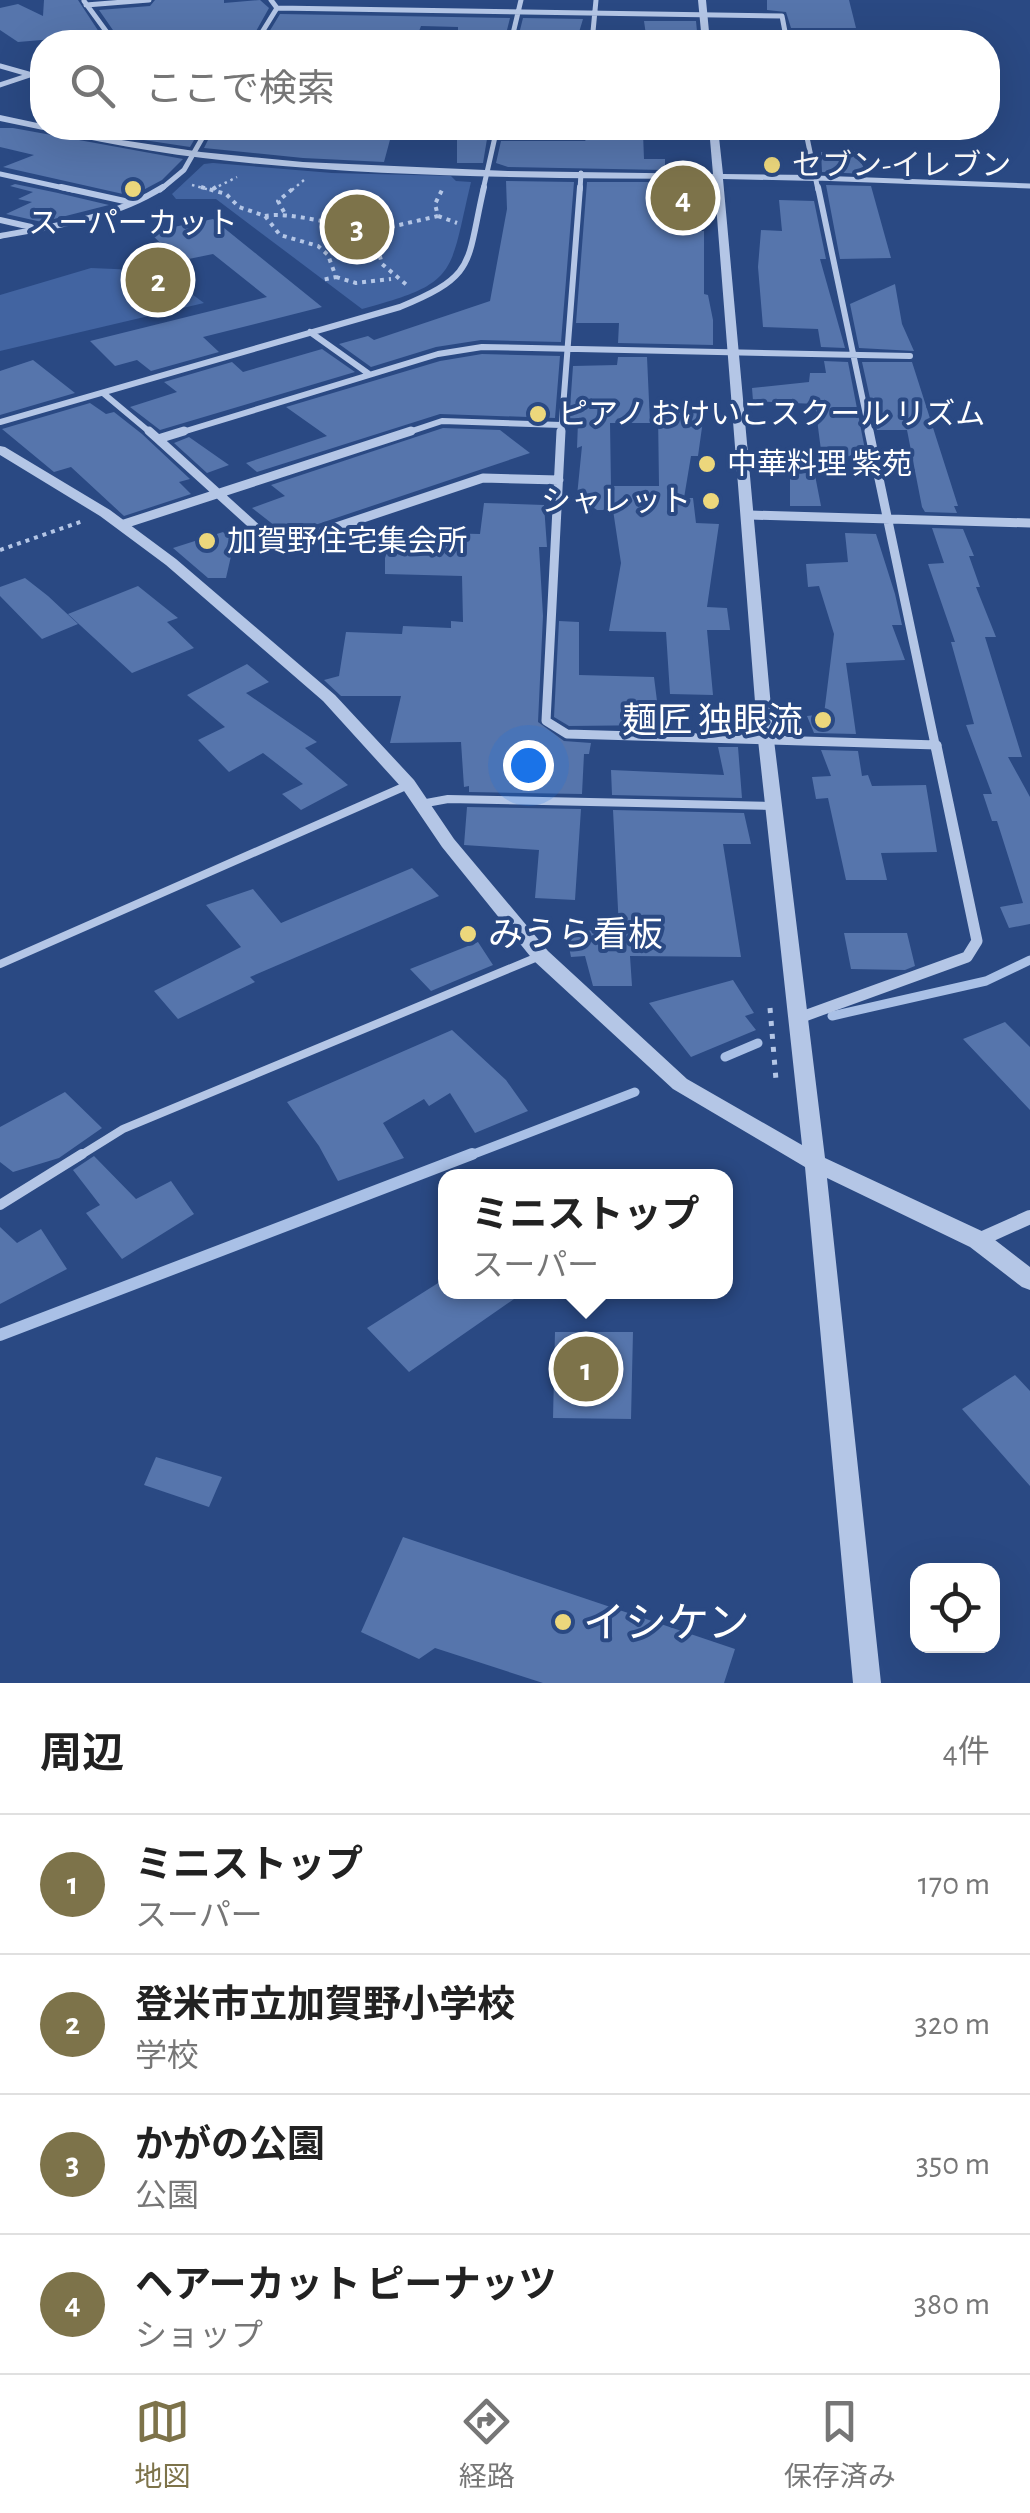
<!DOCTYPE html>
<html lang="ja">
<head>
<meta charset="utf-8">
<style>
  :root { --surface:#fff; --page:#f2f2f2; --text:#222; --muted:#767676; --line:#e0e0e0; --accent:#7d734a }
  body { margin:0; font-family:"Alegreya Sans","Noto Sans JP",sans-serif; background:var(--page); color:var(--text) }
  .controls { position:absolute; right:30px; bottom:30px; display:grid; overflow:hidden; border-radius:20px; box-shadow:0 10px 40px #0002 }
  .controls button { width:90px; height:90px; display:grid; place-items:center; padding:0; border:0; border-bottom:2px solid var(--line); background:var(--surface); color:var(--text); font:50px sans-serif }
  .you { position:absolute; left:528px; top:765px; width:35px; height:35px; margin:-25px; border:8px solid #fff; border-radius:50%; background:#1a73e8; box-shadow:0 0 0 15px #1a73e833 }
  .badge { display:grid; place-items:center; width:65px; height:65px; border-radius:50%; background:var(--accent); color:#fff; font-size:32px; font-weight:700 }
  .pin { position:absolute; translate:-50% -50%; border:5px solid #fff; box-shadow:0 2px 10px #0006 }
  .popup { position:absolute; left:438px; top:1169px; width:295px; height:130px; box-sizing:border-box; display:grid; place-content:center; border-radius:20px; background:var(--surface); filter:drop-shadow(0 2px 8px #0005); font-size:32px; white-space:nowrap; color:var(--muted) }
  .popup b { font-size:38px; color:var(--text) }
  .popup::after { content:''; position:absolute; left:50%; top:100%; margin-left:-20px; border:20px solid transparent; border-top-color:var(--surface) }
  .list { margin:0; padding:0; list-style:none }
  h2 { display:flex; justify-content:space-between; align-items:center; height:130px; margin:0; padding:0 40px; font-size:42px }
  h2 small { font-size:32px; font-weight:400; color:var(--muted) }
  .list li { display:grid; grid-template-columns:65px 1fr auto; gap:30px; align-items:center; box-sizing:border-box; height:140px; padding:0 40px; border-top:2px solid var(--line) }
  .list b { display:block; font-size:38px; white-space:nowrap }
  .list p { margin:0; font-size:32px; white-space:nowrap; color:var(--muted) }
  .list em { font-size:32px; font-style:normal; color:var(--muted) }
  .icon { flex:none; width:55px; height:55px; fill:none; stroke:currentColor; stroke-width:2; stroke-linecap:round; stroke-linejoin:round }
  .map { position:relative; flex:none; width:1030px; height:1683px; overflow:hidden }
  .search { position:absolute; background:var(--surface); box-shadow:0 10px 40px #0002; left:30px; right:30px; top:30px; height:110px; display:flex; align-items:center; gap:25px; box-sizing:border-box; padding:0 35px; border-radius:40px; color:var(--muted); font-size:38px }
  .sheet { height:690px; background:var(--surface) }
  nav { display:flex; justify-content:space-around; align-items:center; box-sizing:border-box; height:140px; border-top:2px solid var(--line); background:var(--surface); font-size:28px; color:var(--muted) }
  nav a { display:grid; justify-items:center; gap:5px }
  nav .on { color:var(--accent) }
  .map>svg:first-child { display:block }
  .green { fill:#4264a1 }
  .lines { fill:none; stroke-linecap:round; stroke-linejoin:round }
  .stream-far1 { stroke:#a9c0e6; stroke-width:9 }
  .stream { stroke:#a9c0e6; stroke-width:12 }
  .building { fill:#5675ac }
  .path-far2 { stroke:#b4c6e6; stroke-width:2.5; stroke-dasharray:2.5 4; stroke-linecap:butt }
  .path-far1 { stroke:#b4c6e6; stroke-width:4; stroke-dasharray:4 5; stroke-linecap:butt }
  .path { stroke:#b4c6e6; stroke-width:5; stroke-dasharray:5 8; stroke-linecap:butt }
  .service-far1 { stroke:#b4c6e6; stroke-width:8 }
  .service { stroke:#b4c6e6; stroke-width:10 }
  .minor-far4 { stroke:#b4c6e6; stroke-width:5 }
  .minor-far3 { stroke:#b4c6e6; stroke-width:6 }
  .minor-far2 { stroke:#b4c6e6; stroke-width:9 }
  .minor-far1 { stroke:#b4c6e6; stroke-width:11 }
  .minor { stroke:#b4c6e6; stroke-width:14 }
  .tertiary { fill:#b4c6e6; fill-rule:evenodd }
  .poi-dot { fill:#ecd77c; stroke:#2a4983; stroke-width:4 }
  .labels { text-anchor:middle; stroke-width:8; stroke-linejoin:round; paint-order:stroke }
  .far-poi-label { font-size:30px; fill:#fff; stroke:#2a4983; text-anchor:start }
  .poi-label { font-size:35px; fill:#fff; stroke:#2a4983; text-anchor:end }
  .near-poi-label { font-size:42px; fill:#fff; stroke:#2a4983; text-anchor:start }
</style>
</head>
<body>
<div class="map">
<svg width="1030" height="1683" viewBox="0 0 1030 1683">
  <rect width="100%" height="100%" fill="#2a4983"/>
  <!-- green -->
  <path class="green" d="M213,163L332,173L451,176L456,181L471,182C449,275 459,283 362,309L216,199H176L172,194L204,164Z
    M91,268L161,271L204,303L0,351V295Z"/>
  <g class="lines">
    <!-- stream-far1 -->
    <path class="stream-far1" d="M832,1016L986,981L1030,960
      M725,1057L758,1043
      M466,1157L635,1092"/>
    <!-- stream -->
    <path class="stream" d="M0,1335L472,1154"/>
  </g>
  <!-- building -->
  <path class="building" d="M44,0H78L101,35L18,42L0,30V8L18,4L43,16Z
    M155,0H224V3L260,0L269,8L250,42H150L148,35L126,37L122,32L115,33L99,10L150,6Z
    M767,0H849L856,28H791L786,12L767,10Z
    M280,14L510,18L506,34L458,35V27L421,26L418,34L336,32L333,42H263Z
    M523,18L583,19L577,39H540L544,34H519Z
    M644,21H696L698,42H647Z
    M0,128H13L183,159L162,180L132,196L3,167L34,155L0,147Z
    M64,128H201L190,147Z
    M214,128H305L311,134L391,136L384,162L303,158L204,148Z
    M591,133H643L644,159H665V170L508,167L496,163L501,141H585Z
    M457,138L487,139L483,163H457Z
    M855,151L867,174L822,172L821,152Z
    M506,181L574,182L561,342L481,340L436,347L371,367L339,344L368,336L374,340L490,301L507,209Z
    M587,182H665V218L689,219L692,231H704V294L708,295L713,320V345L618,343L619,323H576Z
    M15,184L58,193L109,205L42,222L6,214L32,202L18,199L33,192L10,186Z
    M826,185L871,186L891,258L840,259Z
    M779,200L814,201L826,259H820L845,348L821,347L818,329L763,327L758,267L761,230L782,231Z
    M213,219L322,307L203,337L219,352L151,371L137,360L115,366L90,341L267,297L213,254L179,261L149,232Z
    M895,284L902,324L914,351L859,348L850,304Z
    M322,349L355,372L160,430L130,407L177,392L164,382L232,362L243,372Z
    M482,354L560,356L555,418L440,414L257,472L246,463L327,436L286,407L440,361Z
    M618,357H647L650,423H610L611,486H659L658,412L704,413L698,456H691L684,498H693L696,523L719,524L707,607L727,608L730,630H707L713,695L670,694L666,632L609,631L621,563L613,510H597L577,496L582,446L577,448L578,422H569L573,366L617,365Z
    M33,360L75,393L0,415V371Z
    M824,361L848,362L866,455L822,458L815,404L753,401L752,388L809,382L810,373H826Z
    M862,362H912L958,506H954L957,513L925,512L922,507L907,430H877Z
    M90,403L106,414L114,412L142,434L190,479L179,482L191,494L124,516L71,467L54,472L2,429Z
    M443,428L500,430L530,453L306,528L300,524L279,529L252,508L285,496L271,485Z
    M189,437L229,465L207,473L174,443Z
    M790,463L813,465L821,506H790Z
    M484,503L544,505L547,547H539L543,616L538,722L564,741L591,743L589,754H584L582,794L469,792V786L464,787L461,742L390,743L401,696H341L324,680L339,676L346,632L402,634L403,626L451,628V621L463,622L462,576L385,574V558L394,532L480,534Z
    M932,528L963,529L974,556H969L980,587H976L996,637H985L1022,757H1008L1030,797V924L1009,928L1000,907L1023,903L997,821H992L983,794H992L966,725L974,724L951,642H955L928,564L944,563Z
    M223,532L234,543L226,578H208L173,548Z
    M845,533L876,534L895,594L902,625H892L905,660L846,663L856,734L814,733L807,716L824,714L834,634L819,586L808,587L806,564L848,562Z
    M25,578L48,596L78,624L42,639L0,596V587Z
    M138,586L178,618L167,622L194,648L132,673L68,614Z
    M559,621L579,622V675L654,677L660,725L569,726L554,717Z
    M247,664L269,682L246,693L317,742L305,748L348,785L301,810L282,794L303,784L263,753L229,772L198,740L225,727L187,695Z
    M710,708L735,709L736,731L714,730Z
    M718,747H738L742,798L612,795L611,770L724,775Z
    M821,750L858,751L862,776L868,775L872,786L926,785L937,852L881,853L887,880H846L828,798L816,799L812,777L831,776Z
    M467,807L581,809L575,900L535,898L539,850L464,845Z
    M613,810L744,813L751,844H723L741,957L630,956L632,986H593L585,956L571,957L566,932L619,929Z
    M412,868L439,896L250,977L255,982L178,1019L154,991L241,947L206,905L253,889L281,923Z
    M844,933H907L915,966L905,970L851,969Z
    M478,942L493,965L431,991L410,969Z
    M733,980L754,1013L745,1016L756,1030L691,1057L649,1003Z
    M1005,1022L1030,1047V1110L963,1039Z
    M452,1030L506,1080L528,1111L475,1133L450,1093L429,1106L424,1099L383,1123L404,1158L338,1181L319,1146L287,1102Z
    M65,1092L102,1128L59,1158L13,1172L0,1162V1127Z
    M94,1156L136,1199L171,1181L194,1214L122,1259L86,1213L100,1205L73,1170Z
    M0,1227L17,1243L41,1229L67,1269L0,1304Z
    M446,1278V1292H524L409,1372L367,1328Z
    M555,1332H633L631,1419L553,1418Z
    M1015,1375L1030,1391V1486L962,1409Z
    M156,1457L222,1477L209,1507L144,1485Z
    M403,1537L735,1649L724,1683H543L435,1648L419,1659L361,1632Z"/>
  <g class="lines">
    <!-- path-far2 -->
    <path class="path-far2" d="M192,185L210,190
      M213,189L237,177
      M292,190L304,180"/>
    <!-- path-far1 -->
    <path class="path-far1" d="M201,187L226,194L239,207L265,216L280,235L318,246L328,255L336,277L322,280
      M213,189L216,187
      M284,212L278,201L295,187
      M265,216C290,211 343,227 373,231L382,264L408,286
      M438,216L457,223
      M373,231L438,216L435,204L442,190
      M336,277L356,283L391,279
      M0,550L83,521"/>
    <!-- path -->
    <path class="path" d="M770,1008L776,1080"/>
    <!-- service-far1 -->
    <path class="service-far1" d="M421,804L448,799L774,806
      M0,964L408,785
      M78,1157L123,1129L540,956"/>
    <!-- service -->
    <path class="service" d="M0,1205L82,1154"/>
    <!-- minor-far4 -->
    <path class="minor-far4" d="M84,1L114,42
      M86,5L149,0
      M277,8L782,16L787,42
      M256,42L277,8L271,0
      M346,42L347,39L511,42
      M511,42L521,0
      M592,42L596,0
      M0,66L32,75
      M0,85L42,71
      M311,128L585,135V128
      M805,128L818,190
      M0,174L73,190
      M816,178L1030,186
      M160,190L184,170L208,128
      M483,190L497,128
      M580,190L581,173"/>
    <!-- minor-far3 -->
    <path class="minor-far3" d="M61,187L129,202
      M818,187L870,434
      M0,220L31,227
      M0,236C56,226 114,218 163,187
      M310,332L369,374
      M103,393L152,434
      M0,422L400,307C478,275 466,264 484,187
      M176,434L438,354L482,347L910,356
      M403,434L442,421L561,425
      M561,434L580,187"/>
    <!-- minor-far2 -->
    <path class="minor-far2" d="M149,431L158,439L184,431
      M561,431L546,721L567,734L937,745
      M869,431L936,749
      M158,439L266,537L297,540L483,478L559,480
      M750,515L1030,523
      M121,525L411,431"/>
    <!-- minor-far1 -->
    <path class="minor-far1" d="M799,1018L967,957L977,941L936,746"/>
    <!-- minor -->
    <path class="minor" d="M981,1239L1030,1217"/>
    <!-- tertiary -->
    <path class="tertiary" d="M698,0H706L710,42H702Z
      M0,115L42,124V128L201,152L303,162L508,171L713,174L709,128H718L723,174L816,175L821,178L816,181L723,179L774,740L825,1158L986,1233L1030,1267V1290L1022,1287L970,1247L827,1178L881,1683H853L805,1167L673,1089L534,961L442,847L402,788L323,701L166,565L100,516L0,455V446L5,447L110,510L176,559L335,695L414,780L454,839L548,951L687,1079L802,1145L758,740L714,179C543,178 372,178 203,158C134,150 67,135 0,121Z"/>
  </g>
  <!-- markers -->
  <g class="poi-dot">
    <circle cx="772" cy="165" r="10"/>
    <circle cx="133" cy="189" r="10"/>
    <circle cx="538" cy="414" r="10"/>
    <circle cx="707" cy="464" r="10"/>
    <circle cx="711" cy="501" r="10"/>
    <circle cx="207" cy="541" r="10"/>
    <circle cx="823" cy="720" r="10"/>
    <circle cx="468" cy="934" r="10"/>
    <circle cx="563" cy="1622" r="10"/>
  </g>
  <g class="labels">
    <!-- far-poi labels -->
    <g class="far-poi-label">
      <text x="792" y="175">セブン-イレブン</text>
      <text x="133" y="233" text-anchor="middle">スーパーカット</text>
      <text x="558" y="424">ピアノ おけいこスクール リズム</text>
      <text x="727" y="474">中華料理 紫苑</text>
      <text x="691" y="511" text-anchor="end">シャレット</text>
      <text x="227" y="551">加賀野住宅集会所</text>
    </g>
    <!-- poi labels -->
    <g class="poi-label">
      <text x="803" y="732">麺匠 独眼流</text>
      <text x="488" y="946" text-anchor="start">みうら看板</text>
    </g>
    <!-- near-poi labels -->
    <g class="near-poi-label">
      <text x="583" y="1637">イシケン</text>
    </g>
  </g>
</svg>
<div class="controls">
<button><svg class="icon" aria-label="locate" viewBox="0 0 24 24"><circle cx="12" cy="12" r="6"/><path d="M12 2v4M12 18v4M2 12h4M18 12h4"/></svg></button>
</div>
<div class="you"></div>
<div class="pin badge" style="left:586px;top:1369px">1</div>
<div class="popup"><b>ミニストップ</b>スーパー</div>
<div class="pin badge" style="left:158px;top:280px">2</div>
<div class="pin badge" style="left:357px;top:227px">3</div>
<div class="pin badge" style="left:683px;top:198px">4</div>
<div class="search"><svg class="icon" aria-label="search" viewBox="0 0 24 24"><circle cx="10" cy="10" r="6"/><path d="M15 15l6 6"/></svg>ここで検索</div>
</div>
<section class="sheet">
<h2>周辺<small>4件</small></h2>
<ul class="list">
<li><span class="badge">1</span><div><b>ミニストップ</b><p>スーパー</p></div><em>170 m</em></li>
<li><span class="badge">2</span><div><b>登米市立加賀野小学校</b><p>学校</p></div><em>320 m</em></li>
<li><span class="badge">3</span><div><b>かがの公園</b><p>公園</p></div><em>350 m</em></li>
<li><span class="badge">4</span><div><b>ヘアーカット ピーナッツ</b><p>ショップ</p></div><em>380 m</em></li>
</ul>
</section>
<nav>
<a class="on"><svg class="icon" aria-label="map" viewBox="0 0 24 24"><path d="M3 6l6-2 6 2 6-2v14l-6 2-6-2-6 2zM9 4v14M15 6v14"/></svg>地図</a>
<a><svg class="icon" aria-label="directions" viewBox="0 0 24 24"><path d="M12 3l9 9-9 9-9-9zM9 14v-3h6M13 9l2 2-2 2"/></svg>経路</a>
<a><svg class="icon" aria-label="saved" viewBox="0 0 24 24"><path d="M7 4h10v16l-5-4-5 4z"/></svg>保存済み</a>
</nav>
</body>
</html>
